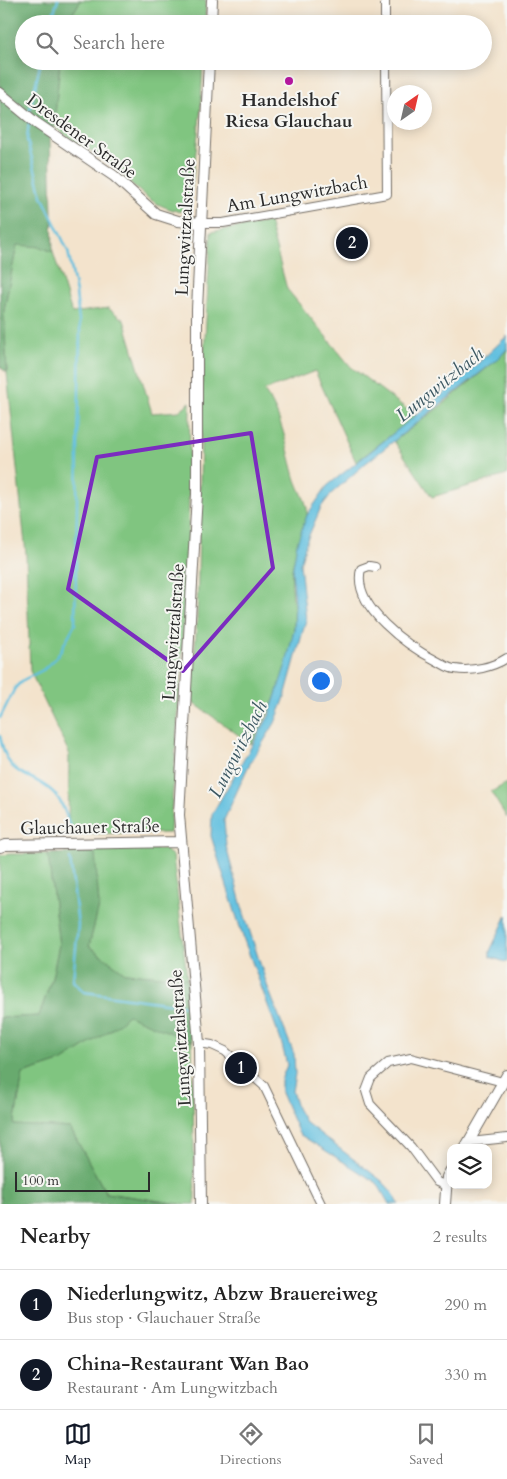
<!DOCTYPE html>
<html lang="en">
<head>
<meta charset="utf-8">
<style>
  :root { --surface:#fff; --page:#f6f6f6; --text:#222; --muted:#767676; --line:#e0e0e0; --accent:#111827 }
  body { margin:0; font-family:Cardo,serif; background:var(--page); color:var(--text) }
  .controls { position:absolute; right:15px; bottom:15px; display:grid; overflow:hidden; border-radius:10px; box-shadow:0 2px 12px #0003 }
  .controls button { width:45px; height:45px; display:grid; place-items:center; padding:0; border:0; border-bottom:1px solid var(--line); background:var(--surface); color:var(--text); font:25px sans-serif }
  .compass { position:absolute; left:387px; top:85px; width:45px; height:45px; border-radius:50%; background:var(--surface); box-shadow:0 2px 12px #0003; rotate:34deg }
  .scale { position:absolute; left:15px; bottom:12px; width:135px; box-sizing:border-box; padding-left:5px; border:2px solid #2b2b2b; border-top:0; font-size:14px; line-height:18px; white-space:nowrap; color:#2b2b2b; -webkit-text-stroke:4px #f6f6f2; paint-order:stroke }
  .you { position:absolute; left:320px; top:680px; width:18px; height:18px; margin:-12px; border:4px solid #fff; border-radius:50%; background:#1a73e8; box-shadow:0 0 0 8px #1a73e833 }
  .badge { display:grid; place-items:center; width:32px; height:32px; border-radius:50%; background:var(--accent); color:#fff; font-size:16px; font-weight:700 }
  .pin { position:absolute; translate:-50% -50%; border:2px solid #fff; box-shadow:0 1px 5px #0006 }
  .list { margin:0; padding:0; list-style:none }
  h2 { display:flex; justify-content:space-between; align-items:center; height:65px; margin:0; padding:0 20px; font-size:21px }
  h2 small { font-size:16px; font-weight:400; color:var(--muted) }
  .list li { display:grid; grid-template-columns:32px 1fr auto; gap:15px; align-items:center; box-sizing:border-box; height:70px; padding:0 20px; border-top:1px solid var(--line) }
  .list b { display:block; font-size:19px; white-space:nowrap }
  .list p { margin:0; font-size:16px; white-space:nowrap; color:var(--muted) }
  .list em { font-size:16px; font-style:normal; color:var(--muted) }
  .icon { flex:none; width:28px; height:28px; fill:none; stroke:currentColor; stroke-width:2; stroke-linecap:round; stroke-linejoin:round }
  .map { position:relative; flex:none; width:507px; height:1204px; overflow:hidden }
  .search { position:absolute; background:var(--surface); box-shadow:0 2px 12px #0003; left:15px; right:15px; top:15px; height:55px; display:flex; align-items:center; gap:12px; box-sizing:border-box; padding:0 18px; border-radius:28px; color:var(--muted); font-size:19px }
  .sheet { height:205px; background:var(--surface) }
  nav { display:flex; justify-content:space-around; align-items:center; box-sizing:border-box; height:70px; border-top:1px solid var(--line); background:var(--surface); font-size:14px; color:var(--muted) }
  nav a { display:grid; justify-items:center; gap:2px }
  nav .on { color:var(--accent) }
  .map>svg:first-child { display:block }
  .green { fill:#80c580; stroke:#567856 }
  .forest { fill:#68aa6e; stroke:#4a6a4c }
  .water { fill:#61bfdf; stroke:#467585 }
  .lines { fill:none; stroke-linecap:round; stroke-linejoin:round }
  .stream { stroke:#61bfdf; stroke-width:2.5 }
  .street-casing { stroke:#716b63; stroke-width:10 }
  .secondary-casing { stroke:#716b63; stroke-width:12 }
  .street { stroke:#fff; stroke-width:8 }
  .secondary { stroke:#fff; stroke-width:10 }
  .marked { fill:none; stroke:#7b2cbf; stroke-width:4; stroke-linejoin:round }
  .poi-dot { fill:#b5179e; stroke:#f6f6f2; stroke-width:2 }
  .labels { text-anchor:middle; stroke-width:4; stroke-linejoin:round; paint-order:stroke }
  .poi-label { font-size:18px; font-weight:bold; fill:#2b2b2b; stroke:#f6f6f2 }
  .street-label { font-size:18px; fill:#2b2b2b; stroke:#f6f6f2 }
  .water-label { font-size:19px; font-style:italic; fill:#3b5761; stroke:#f6f6f2 }
</style>
</head>
<body>
<div class="map">
<svg width="507" height="1204" viewBox="0 0 507 1204">
  <rect width="100%" height="100%" fill="#f6f6f2"/>
  <filter id="ink" filterUnits="userSpaceOnUse"><feTurbulence type="fractalNoise" baseFrequency=".02" numOctaves="2"/><feDisplacementMap in="SourceGraphic" scale="10" xChannelSelector="R" yChannelSelector="G"/><feConvolveMatrix kernelMatrix="1 2 1 2 8 2 1 2 1" color-interpolation-filters="sRGB"/></filter>
  <filter id="wash" filterUnits="userSpaceOnUse"><feTurbulence type="fractalNoise" baseFrequency=".0096" numOctaves="4" result="noise"/><feDisplacementMap in="SourceGraphic" scale="20" xChannelSelector="R" yChannelSelector="G"/><feGaussianBlur stdDeviation="1.12" result="paint"/><feColorMatrix in="noise" values="0 0 0 0 0 0 0 0 0 0 0 0 0 0 0 0 0 1.4 0 .05"/><feComposite in="paint" operator="in"/></filter>
  <g filter="url(#wash)">
    <rect width="100%" height="100%" fill="#f3e3cc"/>
    <!-- green -->
    <path class="green" d="M81,0H206L205,24H66Z
      M60,61H203L201,107L190,204L180,212C140,202 135,182 105,160C89,148 69,140 54,126Z
      M269,222L287,289L351,367L416,416L356,462L315,371L264,391C283,416 287,450 296,480C299,489 305,498 307,508C309,523 294,553 292,570C290,589 296,608 294,627C290,668 272,710 251,744L191,701L197,621L202,392L211,232Z
      M17,244L41,247L53,252L72,313L108,308L124,320L152,413L179,411L190,402L188,568L170,833L68,834L69,753L30,671L26,554L7,373L4,310Z
      M507,349V475L432,497L394,441L442,405L499,358Z
      M507,783V818L491,792Z
      M164,849L173,856L187,978L125,973L89,946L99,906L94,850Z
      M11,854H48L59,945L52,978L39,1016L0,1018V855Z
      M128,1014L192,1042L195,1204H180L106,1193L70,1128L14,1125L23,1074L63,1061L115,1027Z"/>
    <!-- forest -->
    <path class="forest" d="M0,0H81L66,24H24V61H60L54,126L50,136L53,252L41,247L17,245L4,310L7,373L0,367Z
      M95,852L99,906L89,946L125,973L187,978L192,1042L128,1015L115,1027L63,1061L23,1074L14,1125L70,1128L106,1193L180,1204H0V1018L39,1016L52,978L59,945L48,854Z"/>
    <!-- water -->
    <path class="water" d="M507,336V349L499,358L366,463L332,493L321,507L307,540L300,564L306,620L284,700L275,723L248,767L224,820L226,846L242,907L268,988L294,1054L295,1074L292,1091L297,1108L305,1122L382,1181L393,1193L399,1204H389L377,1183L299,1134L281,1093V1080L287,1065L281,1041L244,940L211,836L212,814L269,716L286,664L294,629L295,603L292,572L297,543L307,515L327,486L459,381Z
      M507,915V962H505L490,957V951Z"/>
    <g class="lines">
      <!-- stream -->
      <path class="stream" d="M50,24L58,0
        M29,114L41,61
        M0,718L15,688L23,680L43,670L57,657L75,624L80,330L76,293L68,251L42,196L27,140L29,122
        M0,736C9,782 26,768 53,792C63,802 67,817 71,830
        M70,859L78,925L73,981L84,992L187,1006"/>
    </g>
  </g>
  <g filter="url(#ink)">
    <g class="lines">
      <!-- street casing -->
      <g class="street-casing">
        <path id="street" d="M385,0V24
          M200,223H223L387,194L386,61
          M375,567L369,566L361,569C351,607 409,647 437,661C443,664 449,669 455,669C472,672 493,667 507,658
          M199,1043L212,1045L225,1051L264,1086L321,1204
          M470,1142L507,1138
          M447,1186L437,1182L411,1147L370,1104L366,1091L371,1078L388,1063L411,1058L503,1082"/>
      </g>
      <!-- secondary casing -->
      <g class="secondary-casing">
        <path id="secondary" d="M211,24L212,0
          M0,93L36,123L114,176L156,214L178,221L200,223
          M0,847L5,845L180,842
          M465,1148L507,1075
          M201,1204L199,1043L179,815L197,494V309L209,61
          M445,1204L447,1177L451,1170"/>
      </g>
      <!-- street -->
      <use href="#street" class="street"/>
      <!-- secondary -->
      <use href="#secondary" class="secondary"/>
    </g>
  </g>
  <!-- marked area -->
  <path class="marked" d="M251,433L273,568L183,671L68,589L97,457Z"/>
  <!-- markers -->
  <circle class="poi-dot" cx="289" cy="81" r="5"/>
  <g class="labels">
    <!-- poi labels -->
    <g class="poi-label">
      <text x="289" y="106">Handelshof<tspan x="289" dy="21">Riesa Glauchau</tspan></text>
    </g>
    <!-- street labels -->
    <g class="street-label">
      <text transform="translate(82 136) rotate(36)" y="6">Dresdener Straße</text>
      <text transform="translate(297 194) rotate(-10)" y="6">Am Lungwitzbach</text>
      <text transform="translate(185 227) rotate(-87)" y="6">Lungwitztalstraße</text>
      <text transform="translate(173 632) rotate(-86)" y="6">Lungwitztalstraße</text>
      <text transform="translate(90 827) rotate(-1)" y="6">Glauchauer Straße</text>
      <text transform="translate(180 1038) rotate(-94)" y="6">Lungwitztalstraße</text>
    </g>
    <!-- water labels -->
    <g class="water-label">
      <text transform="translate(439 384) rotate(-39)" y="7">Lungwitzbach</text>
      <text transform="translate(237 749) rotate(-63)" y="7">Lungwitzbach</text>
    </g>
  </g>
</svg>
<div class="controls">
<button><svg class="icon" aria-label="layers" viewBox="0 0 24 24"><path d="M12 4l9 5-9 5-9-5zM3 14l9 5 9-5"/></svg></button>
</div>
<svg class="compass" viewBox="-18 -18 36 36"><path d="M0-13l5 13h-10z" fill="#e53935"/><path d="M0 13l5-13h-10z" fill="#767676"/></svg>
<div class="scale">100 m</div>
<div class="you"></div>
<div class="pin badge" style="left:241px;top:1068px">1</div>
<div class="pin badge" style="left:352px;top:243px">2</div>
<div class="search"><svg class="icon" aria-label="search" viewBox="0 0 24 24"><circle cx="10" cy="10" r="6"/><path d="M15 15l6 6"/></svg>Search here</div>
</div>
<section class="sheet">
<h2>Nearby<small>2 results</small></h2>
<ul class="list">
<li><span class="badge">1</span><div><b>Niederlungwitz, Abzw Brauereiweg</b><p>Bus stop · Glauchauer Straße</p></div><em>290 m</em></li>
<li><span class="badge">2</span><div><b>China-Restaurant Wan Bao</b><p>Restaurant · Am Lungwitzbach</p></div><em>330 m</em></li>
</ul>
</section>
<nav>
<a class="on"><svg class="icon" aria-label="map" viewBox="0 0 24 24"><path d="M3 6l6-2 6 2 6-2v14l-6 2-6-2-6 2zM9 4v14M15 6v14"/></svg>Map</a>
<a><svg class="icon" aria-label="directions" viewBox="0 0 24 24"><path d="M12 3l9 9-9 9-9-9zM9 14v-3h6M13 9l2 2-2 2"/></svg>Directions</a>
<a><svg class="icon" aria-label="saved" viewBox="0 0 24 24"><path d="M7 4h10v16l-5-4-5 4z"/></svg>Saved</a>
</nav>
</body>
</html>
